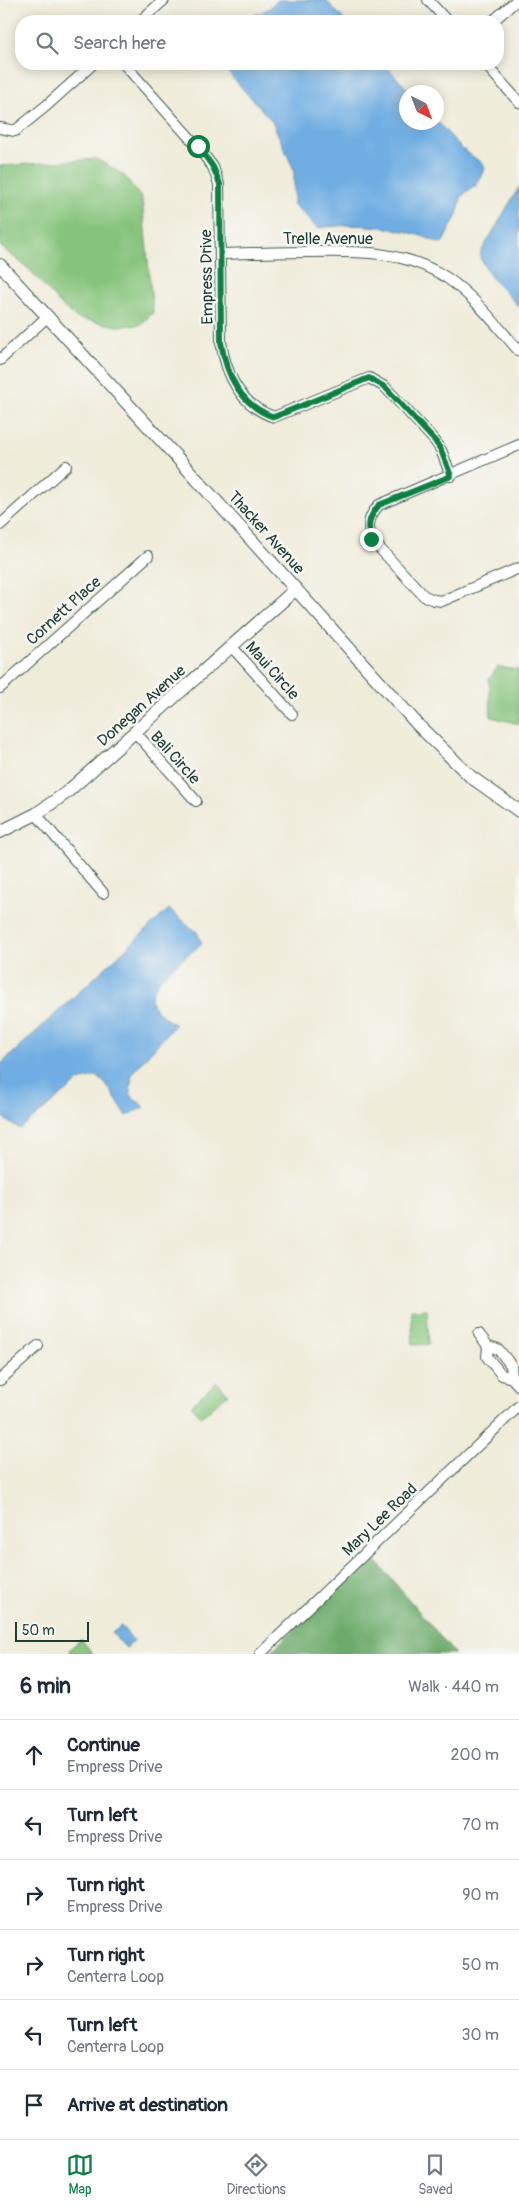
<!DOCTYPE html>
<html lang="en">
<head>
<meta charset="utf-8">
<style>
  :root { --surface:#fff; --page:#f6f6f7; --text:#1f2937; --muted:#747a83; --line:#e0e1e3; --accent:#0b8043 }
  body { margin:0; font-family:Pangolin,sans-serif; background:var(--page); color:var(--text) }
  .compass { position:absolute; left:399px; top:85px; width:45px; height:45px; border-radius:50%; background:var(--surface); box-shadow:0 2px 12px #0003; rotate:138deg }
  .scale { position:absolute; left:15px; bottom:12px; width:74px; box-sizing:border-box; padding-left:5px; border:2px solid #1f3d34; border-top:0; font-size:14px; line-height:18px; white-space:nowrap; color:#1f3d34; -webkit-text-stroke:4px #f6f6f2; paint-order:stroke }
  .stop { position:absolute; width:15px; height:15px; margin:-11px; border:4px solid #0b8043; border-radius:50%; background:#fff }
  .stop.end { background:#0b8043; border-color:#fff; box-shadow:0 1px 5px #0008 }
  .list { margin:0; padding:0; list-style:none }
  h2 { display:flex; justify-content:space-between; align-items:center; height:65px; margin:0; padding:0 20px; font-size:21px }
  h2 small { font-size:16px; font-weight:400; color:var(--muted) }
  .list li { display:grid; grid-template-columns:32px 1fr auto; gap:15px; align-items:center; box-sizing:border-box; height:70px; padding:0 20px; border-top:1px solid var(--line) }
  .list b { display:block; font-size:19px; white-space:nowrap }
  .list p { margin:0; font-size:16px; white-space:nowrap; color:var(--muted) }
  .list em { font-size:16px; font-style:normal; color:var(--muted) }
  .icon { flex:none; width:28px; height:28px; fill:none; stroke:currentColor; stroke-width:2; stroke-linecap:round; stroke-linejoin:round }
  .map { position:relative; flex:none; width:519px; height:1654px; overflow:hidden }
  .search { position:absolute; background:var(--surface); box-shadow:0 2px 12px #0003; left:15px; right:15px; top:15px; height:55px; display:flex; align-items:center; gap:12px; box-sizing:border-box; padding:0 18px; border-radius:20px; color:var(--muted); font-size:19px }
  .sheet { height:485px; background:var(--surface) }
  nav { display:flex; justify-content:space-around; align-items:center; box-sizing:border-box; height:70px; border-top:1px solid var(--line); background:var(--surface); font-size:14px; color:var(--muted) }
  nav a { display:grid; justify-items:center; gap:2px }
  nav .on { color:var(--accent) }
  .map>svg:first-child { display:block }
  .green { fill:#86c47b; stroke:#528058 }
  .forest { fill:#6caa6b; stroke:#467450 }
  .water { fill:#6fade2; stroke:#47758b }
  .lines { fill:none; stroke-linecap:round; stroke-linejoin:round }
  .minor-casing { stroke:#3e574d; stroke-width:12 }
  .tertiary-casing { stroke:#3e574d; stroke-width:14 }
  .minor { stroke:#fff; stroke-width:10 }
  .tertiary { stroke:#fff; stroke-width:12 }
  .route { stroke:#0b8043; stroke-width:6 }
  .labels { text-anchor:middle; stroke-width:5; stroke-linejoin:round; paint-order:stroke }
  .street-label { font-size:16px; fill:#1f3d34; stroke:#f6f6f2 }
</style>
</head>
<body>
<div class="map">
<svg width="519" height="1654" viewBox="0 0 519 1654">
  <rect width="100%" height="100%" fill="#f6f6f2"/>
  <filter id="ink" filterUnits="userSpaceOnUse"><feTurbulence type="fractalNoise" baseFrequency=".02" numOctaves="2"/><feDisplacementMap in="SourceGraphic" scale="10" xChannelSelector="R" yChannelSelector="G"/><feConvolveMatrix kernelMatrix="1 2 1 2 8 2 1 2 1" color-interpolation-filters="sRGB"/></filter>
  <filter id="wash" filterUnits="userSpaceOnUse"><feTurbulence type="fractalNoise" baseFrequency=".0096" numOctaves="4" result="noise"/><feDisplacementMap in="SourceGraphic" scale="20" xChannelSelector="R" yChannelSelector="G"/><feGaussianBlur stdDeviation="1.12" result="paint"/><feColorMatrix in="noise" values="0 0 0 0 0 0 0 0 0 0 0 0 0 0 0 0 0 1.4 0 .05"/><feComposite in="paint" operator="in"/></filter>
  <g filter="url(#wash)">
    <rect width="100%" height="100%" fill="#f0ecda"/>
    <!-- green -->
    <path class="green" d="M97,159L124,175L142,199L153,313L140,325L117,326L77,318L61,305L29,269L0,246V166Z
      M498,667L519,670V724L491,717L489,679Z
      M427,1309L429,1344L413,1345L411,1310Z
      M217,1382L228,1394L201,1417L191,1405Z
      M81,1639L93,1654H72L69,1650Z"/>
    <!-- forest -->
    <path class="forest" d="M372,1556L455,1654H268L371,1557Z"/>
    <!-- water -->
    <path class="water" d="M278,0H326L345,21H242L268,9Z
      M220,64H384L410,92H406V122H436L437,121L461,148L483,164L485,168L476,186L466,192L461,198L457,215L443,242L439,243C402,226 358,222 317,228L294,205V170L272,121Z
      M519,187V307L491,277L480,258L481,252Z
      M169,909L197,932L202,944C189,954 144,984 152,1004C156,1012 168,1020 175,1025L132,1073L130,1094L144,1107L127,1116C115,1101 113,1089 97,1076L79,1081L20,1129L8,1122L0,1114V1065Z
      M121,1626L134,1641L126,1648L112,1633Z"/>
  </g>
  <g filter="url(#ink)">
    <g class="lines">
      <!-- minor casing -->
      <g class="minor-casing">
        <path id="minor" d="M428,0L447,21
          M140,21L164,0
          M493,21L517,0
          M124,64L197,146L213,167L219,184L221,342C226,375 241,406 274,417L369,378L385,387L435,441L441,450L451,476
          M485,64L519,102
          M0,128L15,131L46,106L93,64
          M221,254C250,253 279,252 308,252C357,251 405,250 447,278C475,297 497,326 519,351
          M0,360L47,317
          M519,445L379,505C369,516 367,524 371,539L424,596L434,600L442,601L519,568
          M0,525L66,466
          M231,646L292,714
          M0,688L148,556
          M135,732L196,801
          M36,814L103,893
          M479,1334L488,1346L498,1349L511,1365L512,1378L519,1386
          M488,1346L487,1357L502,1375L512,1378
          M0,1380L38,1346
          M260,1654L519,1406"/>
      </g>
      <!-- tertiary casing -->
      <g class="tertiary-casing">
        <path id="tertiary" d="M0,265L182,463L419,726L471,777L519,811
          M0,832L36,814L66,793L296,589"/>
      </g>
      <!-- minor -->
      <use href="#minor" class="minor"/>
      <!-- tertiary -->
      <use href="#tertiary" class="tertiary"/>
    </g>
  </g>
  <g class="lines" filter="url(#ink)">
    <!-- route -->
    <path class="route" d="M198,146L213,167L220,184L221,342C226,375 241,406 274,417L369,378L385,387L435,441L441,450L451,476L379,505C369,517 367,524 371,539"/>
  </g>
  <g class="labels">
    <!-- street labels -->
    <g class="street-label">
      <text x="328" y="244">Trelle Avenue</text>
      <text transform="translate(206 277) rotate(-91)" y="6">Empress Drive</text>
      <text transform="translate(267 532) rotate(48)" y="6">Thacker Avenue</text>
      <text transform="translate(63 610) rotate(-42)" y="6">Cornett Place</text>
      <text transform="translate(273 670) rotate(48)" y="6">Maui Circle</text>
      <text transform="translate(141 705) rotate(-42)" y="6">Donegan Avenue</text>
      <text transform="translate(176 757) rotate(48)" y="6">Bali Circle</text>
      <text transform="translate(379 1519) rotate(-44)" y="6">Mary Lee Road</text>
    </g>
  </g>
</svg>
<svg class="compass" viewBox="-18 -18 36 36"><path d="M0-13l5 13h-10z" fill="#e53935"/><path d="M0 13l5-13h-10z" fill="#747a83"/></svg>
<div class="scale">50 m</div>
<div class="stop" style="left:198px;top:146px"></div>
<div class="stop end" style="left:371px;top:539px"></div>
<div class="search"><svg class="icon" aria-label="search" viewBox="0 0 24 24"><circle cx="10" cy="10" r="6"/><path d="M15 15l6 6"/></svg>Search here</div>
</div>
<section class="sheet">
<h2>6 min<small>Walk · 440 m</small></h2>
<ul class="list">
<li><svg class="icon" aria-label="ahead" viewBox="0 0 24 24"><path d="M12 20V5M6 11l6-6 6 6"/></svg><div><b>Continue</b><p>Empress Drive</p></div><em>200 m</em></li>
<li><svg class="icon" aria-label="left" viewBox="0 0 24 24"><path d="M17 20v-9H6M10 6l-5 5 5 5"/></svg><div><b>Turn left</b><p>Empress Drive</p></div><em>70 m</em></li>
<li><svg class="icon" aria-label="right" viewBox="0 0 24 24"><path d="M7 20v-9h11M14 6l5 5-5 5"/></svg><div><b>Turn right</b><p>Empress Drive</p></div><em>90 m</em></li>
<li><svg class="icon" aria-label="right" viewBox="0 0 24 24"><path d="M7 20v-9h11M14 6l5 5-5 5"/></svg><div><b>Turn right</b><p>Centerra Loop</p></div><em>50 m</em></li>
<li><svg class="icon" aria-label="left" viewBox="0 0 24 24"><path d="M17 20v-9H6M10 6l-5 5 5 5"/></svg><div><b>Turn left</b><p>Centerra Loop</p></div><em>30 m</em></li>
<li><svg class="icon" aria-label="arrive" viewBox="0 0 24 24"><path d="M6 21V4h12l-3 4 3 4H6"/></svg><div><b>Arrive at destination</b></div></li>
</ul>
</section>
<nav>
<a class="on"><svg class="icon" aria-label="map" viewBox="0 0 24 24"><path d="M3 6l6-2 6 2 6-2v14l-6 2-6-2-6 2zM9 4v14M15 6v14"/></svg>Map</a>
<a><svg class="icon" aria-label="directions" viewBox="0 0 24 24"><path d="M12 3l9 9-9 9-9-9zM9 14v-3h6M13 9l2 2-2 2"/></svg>Directions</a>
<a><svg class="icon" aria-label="saved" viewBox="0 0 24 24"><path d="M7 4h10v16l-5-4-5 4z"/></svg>Saved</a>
</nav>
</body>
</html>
